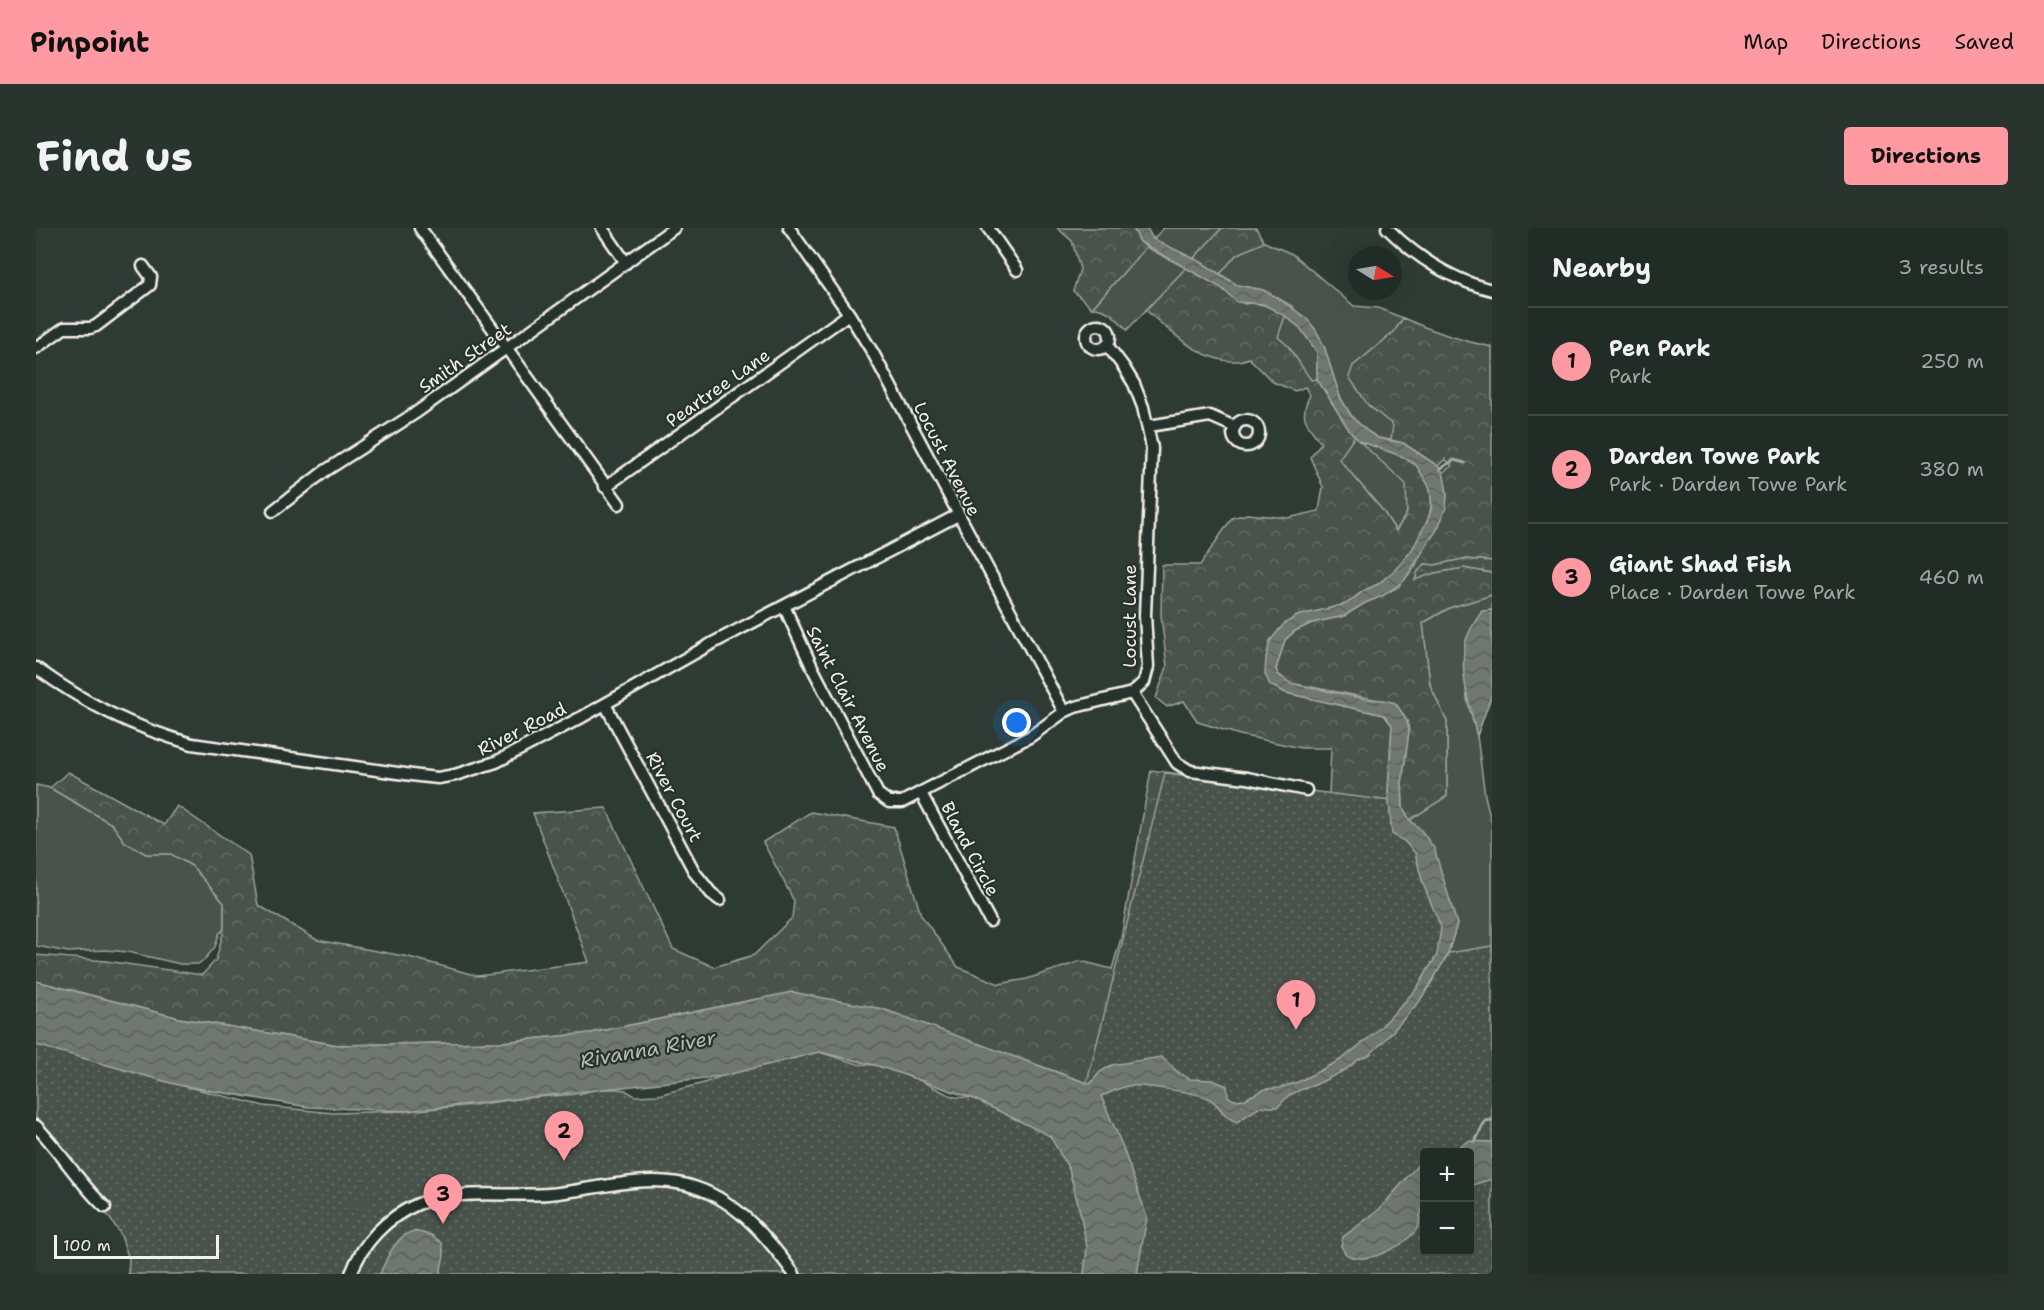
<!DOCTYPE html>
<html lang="en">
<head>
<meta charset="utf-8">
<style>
  :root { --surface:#222c27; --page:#2a342f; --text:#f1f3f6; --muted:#a2a7a7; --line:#3f4844; --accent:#ff9aa2 }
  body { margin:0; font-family:"Shantell Sans",sans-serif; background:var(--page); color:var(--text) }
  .controls { position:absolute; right:18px; bottom:18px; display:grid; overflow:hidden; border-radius:6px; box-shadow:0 6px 24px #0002 }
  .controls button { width:54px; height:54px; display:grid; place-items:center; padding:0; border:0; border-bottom:2px solid var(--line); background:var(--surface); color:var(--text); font:30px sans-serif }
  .compass { position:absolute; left:1312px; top:18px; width:54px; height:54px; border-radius:50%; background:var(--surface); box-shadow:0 6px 24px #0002; rotate:101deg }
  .scale { position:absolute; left:18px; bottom:15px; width:165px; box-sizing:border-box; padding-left:6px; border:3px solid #f4f1e8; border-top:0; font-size:16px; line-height:21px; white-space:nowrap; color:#f4f1e8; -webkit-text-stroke:4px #26332d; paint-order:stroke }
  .you { position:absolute; left:981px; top:495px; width:21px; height:21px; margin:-15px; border:4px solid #fff; border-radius:50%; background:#1a73e8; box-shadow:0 0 0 9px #1a73e833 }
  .badge { display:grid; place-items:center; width:39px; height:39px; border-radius:50%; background:var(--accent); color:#111; font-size:20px; font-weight:700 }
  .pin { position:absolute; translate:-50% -50px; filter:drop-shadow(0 2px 3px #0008) }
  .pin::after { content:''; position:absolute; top:32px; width:21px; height:18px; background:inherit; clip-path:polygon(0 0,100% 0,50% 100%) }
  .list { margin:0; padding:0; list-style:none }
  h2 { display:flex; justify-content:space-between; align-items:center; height:78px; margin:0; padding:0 24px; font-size:26px }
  h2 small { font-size:20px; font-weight:400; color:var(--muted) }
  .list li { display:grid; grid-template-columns:39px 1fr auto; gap:18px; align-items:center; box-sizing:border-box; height:108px; padding:0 24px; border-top:2px solid var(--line) }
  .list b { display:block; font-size:22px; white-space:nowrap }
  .list p { margin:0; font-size:20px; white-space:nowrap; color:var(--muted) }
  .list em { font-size:20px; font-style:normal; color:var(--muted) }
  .map { position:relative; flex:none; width:1456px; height:1046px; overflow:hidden; border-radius:6px }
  header { display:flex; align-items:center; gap:36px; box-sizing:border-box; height:84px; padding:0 30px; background:var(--accent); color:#111 }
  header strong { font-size:28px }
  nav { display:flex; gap:33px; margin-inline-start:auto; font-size:21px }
  .intro { display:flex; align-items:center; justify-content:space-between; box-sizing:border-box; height:144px; padding:0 36px }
  h1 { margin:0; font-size:42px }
  .button { padding:15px 27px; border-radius:6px; background:var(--accent); color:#111; font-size:21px; font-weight:700 }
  main { display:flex; gap:36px; padding:0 36px }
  aside { flex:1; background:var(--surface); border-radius:6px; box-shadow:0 6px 24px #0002 }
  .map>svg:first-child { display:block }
  .grass { fill:#48524c; stroke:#9ea29a; stroke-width:1.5 }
  .forest { fill:url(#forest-crowns); stroke:#9ea29a; stroke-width:1.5 }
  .wetland { fill:url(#wetland-marsh); stroke:#9ea29a; stroke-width:1.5 }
  .park { fill:url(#park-dots); stroke:#9ea29a; stroke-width:1.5; fill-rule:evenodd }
  .water { fill:url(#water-waves); stroke:#a4a8a0; stroke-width:1.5 }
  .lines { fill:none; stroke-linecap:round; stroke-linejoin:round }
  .stream { stroke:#a4a8a0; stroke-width:3 }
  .minor-casing { stroke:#f4f1e8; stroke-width:15 }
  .minor { stroke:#26332d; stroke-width:10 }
  .labels { text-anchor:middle; stroke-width:4.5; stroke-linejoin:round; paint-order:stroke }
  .street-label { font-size:18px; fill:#f4f1e8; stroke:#26332d }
  .water-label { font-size:20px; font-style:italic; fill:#b8bab2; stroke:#26332d }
</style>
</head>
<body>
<header>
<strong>Pinpoint</strong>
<nav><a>Map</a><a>Directions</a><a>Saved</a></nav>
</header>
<div class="intro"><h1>Find us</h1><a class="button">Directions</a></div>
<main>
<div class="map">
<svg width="1456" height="1046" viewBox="0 0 1456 1046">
  <defs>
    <pattern id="forest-crowns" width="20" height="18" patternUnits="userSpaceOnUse" patternTransform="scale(1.5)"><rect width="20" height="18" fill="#48524c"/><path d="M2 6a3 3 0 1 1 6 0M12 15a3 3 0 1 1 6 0" fill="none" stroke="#636b66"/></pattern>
    <pattern id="wetland-marsh" width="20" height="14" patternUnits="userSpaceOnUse" patternTransform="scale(1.5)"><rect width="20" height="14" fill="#48524c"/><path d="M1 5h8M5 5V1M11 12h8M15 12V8" fill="none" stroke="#636b66"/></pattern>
    <pattern id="park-dots" width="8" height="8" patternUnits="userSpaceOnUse" patternTransform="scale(1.5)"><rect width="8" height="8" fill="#48524c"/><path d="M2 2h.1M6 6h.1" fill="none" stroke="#636b66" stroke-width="1.8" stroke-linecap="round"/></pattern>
    <pattern id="water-waves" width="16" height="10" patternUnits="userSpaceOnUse" patternTransform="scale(1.5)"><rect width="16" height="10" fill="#6f7770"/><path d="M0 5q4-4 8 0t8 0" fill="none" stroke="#5c605b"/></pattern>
  </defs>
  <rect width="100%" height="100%" fill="#2e3b34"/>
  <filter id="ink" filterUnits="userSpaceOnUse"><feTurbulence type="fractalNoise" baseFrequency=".0167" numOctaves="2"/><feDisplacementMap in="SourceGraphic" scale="12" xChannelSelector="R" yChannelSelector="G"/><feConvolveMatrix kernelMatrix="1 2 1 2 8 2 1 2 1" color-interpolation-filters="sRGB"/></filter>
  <g filter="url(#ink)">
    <!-- grass -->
    <path class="grass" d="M1128,0H1186L1157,31L1117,11Z
      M1228,14L1256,26L1318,78L1342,80L1367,90L1358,104L1317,138L1332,177L1358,197L1355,212L1342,210L1331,203L1316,189L1304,169L1288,118L1256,78L1227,62L1201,57L1184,46L1200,27Z
      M1110,19L1150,40L1091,102C1081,91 1073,80 1056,80Z
      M1249,88L1265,100L1281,124V151L1275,153L1252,118L1241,109Z
      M1319,208L1371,256V285L1360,303L1347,283L1302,230Z
      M1456,367V382L1446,384L1430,413L1428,437L1431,471L1441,508L1449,568L1456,597V722L1411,728L1421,696L1374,592L1411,567V494L1394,457L1387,395L1413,380Z
      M0,557L14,560L76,596L89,614L110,626H135L156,638L188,675V701L183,706L179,719L169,731L162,736H144L92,724L69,722L32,724L0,718Z"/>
    <!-- forest -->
    <path class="forest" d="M1021,0H1097L1104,14L1110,19L1056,80L1037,63L1044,41L1036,13Z
      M1186,0H1220L1228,14L1200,27L1184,46L1157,31Z
      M1150,40L1184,59L1208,76C1225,73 1235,80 1249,88L1242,109L1252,118L1275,152L1281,151L1319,208L1303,231L1347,283L1360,303L1371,285L1370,256L1323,213C1341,220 1368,224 1381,238C1417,276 1376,330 1345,354C1340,358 1334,360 1328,363C1322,366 1316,372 1310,376C1290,385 1267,381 1249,396C1231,410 1226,437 1234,457L1250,465L1348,487L1356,497L1352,564L1356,606L1405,699L1401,727L1381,760L1054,856L995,835L720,771L555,805L465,814L302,817L143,790L0,753V727L70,733L166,747L180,732L188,701V675L156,638L135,626H110L89,614L76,596L14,560L32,544L128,597L141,578L213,627L222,677L281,712L373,729L442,748L553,734L497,585L570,580L637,721L678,739L718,727L756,690L758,673L727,614L775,584L858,599L885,687L922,739L963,756L991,751L1045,733L1076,741L1085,710L1115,542L1293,566L1295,520H1265L1204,507L1162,494L1148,473L1131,479L1120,470L1131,439L1125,387L1126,337H1164L1196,290L1211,286L1252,290L1283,283L1287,259L1274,229L1285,215C1271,196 1262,190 1274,167L1269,159L1259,163L1237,154L1213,130C1178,145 1134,104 1110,82Z
      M1367,90C1396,103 1425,113 1456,119V333L1427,331L1399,337L1389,336L1380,351L1398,345L1428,340L1456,345V367L1413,380L1387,395L1394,457L1411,494V568L1374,592L1367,580L1366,555L1373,503L1371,493L1359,475L1254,455L1242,446L1240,441L1249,412L1259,403L1276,395L1308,388L1329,375L1346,368L1362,359L1379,339L1385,324L1402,300L1410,279L1411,265L1407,244L1416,238L1409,231L1402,238L1367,215L1355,212L1357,197L1332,177L1313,149L1317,138L1358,104Z"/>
    <!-- wetland -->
    <path class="wetland" d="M1427,331L1456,333V345L1428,340L1398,345L1379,352L1382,343L1389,336L1399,337Z"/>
    <!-- park -->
    <path class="park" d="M1129,545L1363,574L1415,700L1401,727L1456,718V1046H1089L1045,878ZM1388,924H1434V1024H1388Z
      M0,815L132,854L228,878L297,885L370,883L438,877L489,870L543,866L561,861H581L589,862L599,868L622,867L668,855L693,845L783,824L822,836L839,837L875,848L909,865L919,869L936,870L1012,904L1033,941L1041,967L1057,1046H92L93,1031L84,1005L68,982L0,902Z"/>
    <!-- water -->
    <path class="water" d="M1097,0H1111L1117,11L1165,34L1201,57L1227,62L1242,70L1270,90L1280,102L1288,118L1304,169L1316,189L1331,203L1342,210L1367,215L1402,238L1407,244L1411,265L1410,279L1402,300L1368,353L1346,368L1329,375L1308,388L1276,395L1259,403L1249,412L1240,441L1242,446L1254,455L1330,471L1348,472L1359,475L1365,483L1371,493L1373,503L1366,555L1367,580L1374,592L1385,602L1398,620L1421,696L1411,728L1397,752L1383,774L1347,814L1332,828L1323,831L1309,842L1279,857L1264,862L1252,868L1242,879H1224L1201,894C1185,888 1185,877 1172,870C1162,865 1104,856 1092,858C1083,860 1074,865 1065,868L1086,917L1111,989L1101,1046H1048L1051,1019L1044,984L1033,941L1014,908L936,870L839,837L783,824L687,848L370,883L272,879L142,857L0,817V753L143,790L302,817L465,814L555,805L756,764L847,781L1054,856L1064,844L1076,837L1125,829L1143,845L1154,851L1177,852L1191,858L1192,868L1198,872L1209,871L1229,861L1243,860L1262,854L1306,831L1340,804L1363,780L1381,760L1401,727L1405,699L1387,656L1379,625L1368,613L1356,606L1352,564L1356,497L1348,487L1250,465L1234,457L1229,446L1230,430L1234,413L1248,396L1261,388L1310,376L1329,362L1342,356L1361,340L1376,322L1392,291L1396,279L1394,260L1380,237L1365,228L1323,213L1313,202L1281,151V124L1264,100L1249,88L1227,76L1201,74L1184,59L1104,14Z
      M1456,382V466L1441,508C1434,481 1422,440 1430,412C1433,402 1440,392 1446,383Z
      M1433,913L1456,914V951L1434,958V924H1418L1425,917Z
      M1388,932C1389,946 1390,961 1388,975C1388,979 1385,983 1384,988C1383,989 1384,995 1383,997C1375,1016 1328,1040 1310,1026C1308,1024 1307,1021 1305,1018L1307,1009L1344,981L1384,934Z
      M378,1003L395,1007L406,1015L408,1027L404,1046H344C350,1031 360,1007 378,1003Z"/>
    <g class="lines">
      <!-- stream -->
      <path class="stream" d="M1404,241L1418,232L1429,235
        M1439,914L1449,893L1456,892"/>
      <!-- minor casing -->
      <g class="minor-casing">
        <path id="minor" d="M384,0L583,276
          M566,0L590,35
          M753,0L813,86L837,125L1028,484
          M952,0L981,42
          M1351,0C1380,29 1416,52 1456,62
          M1050 109a12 12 0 1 1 24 0a12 12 0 1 1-24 0Z
          M0,120L28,100H54L60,98L114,57L115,49L107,38
          M1197 205a13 13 0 1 1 26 0a13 13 0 1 1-26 0Z
          M1113,198L1174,188L1199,199
          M569,259L813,86
          M237,283L289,243L381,184L638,0
          M748,378L776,439L842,566L853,574H866L995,508L1028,484L1039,479L1096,465L1108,454L1112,439L1109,387L1116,220L1107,179L1098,156L1087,138L1071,117
          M0,440C50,476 96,499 156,516L383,548L402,550L419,547L460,534L546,489L675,416L922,287
          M1096,465L1141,535L1154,543L1211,550L1270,562
          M569,476L659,645L675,665L684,672
          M885,565L954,693
          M0,898C25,924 43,955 69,979
          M315,1046C326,1015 351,989 382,976C422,960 470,969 513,966C560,962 614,943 661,960C702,974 733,1011 758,1046"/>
      </g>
      <!-- minor -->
      <use href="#minor" class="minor"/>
    </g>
  </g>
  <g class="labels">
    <!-- street labels -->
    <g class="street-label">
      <text transform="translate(429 130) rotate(-35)" y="6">Smith Street</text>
      <text transform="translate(682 160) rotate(-35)" y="6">Peartree Lane</text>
      <text transform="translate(911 231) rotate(63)" y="6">Locust Avenue</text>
      <text transform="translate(1094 388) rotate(-90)" y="6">Locust Lane</text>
      <text transform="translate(812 471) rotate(63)" y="6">Saint Clair Avenue</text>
      <text transform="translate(486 501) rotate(-27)" y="6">River Road</text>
      <text transform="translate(638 569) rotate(62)" y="6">River Court</text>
      <text transform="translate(934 621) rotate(62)" y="6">Bland Circle</text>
    </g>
    <!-- water labels -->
    <g class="water-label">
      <text transform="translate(612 821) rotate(-10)" y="7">Rivanna River</text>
    </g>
  </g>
</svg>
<div class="controls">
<button>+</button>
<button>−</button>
</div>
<svg class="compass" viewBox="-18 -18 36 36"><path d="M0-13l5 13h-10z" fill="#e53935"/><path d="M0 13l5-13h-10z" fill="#a2a7a7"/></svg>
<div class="scale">100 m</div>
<div class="you"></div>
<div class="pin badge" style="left:1260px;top:802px">1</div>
<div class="pin badge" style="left:528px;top:933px">2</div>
<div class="pin badge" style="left:407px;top:996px">3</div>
</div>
<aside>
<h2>Nearby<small>3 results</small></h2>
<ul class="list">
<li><span class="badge">1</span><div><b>Pen Park</b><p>Park</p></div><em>250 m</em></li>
<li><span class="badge">2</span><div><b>Darden Towe Park</b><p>Park · Darden Towe Park</p></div><em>380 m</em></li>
<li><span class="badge">3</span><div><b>Giant Shad Fish</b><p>Place · Darden Towe Park</p></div><em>460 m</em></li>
</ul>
</aside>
</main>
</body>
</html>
